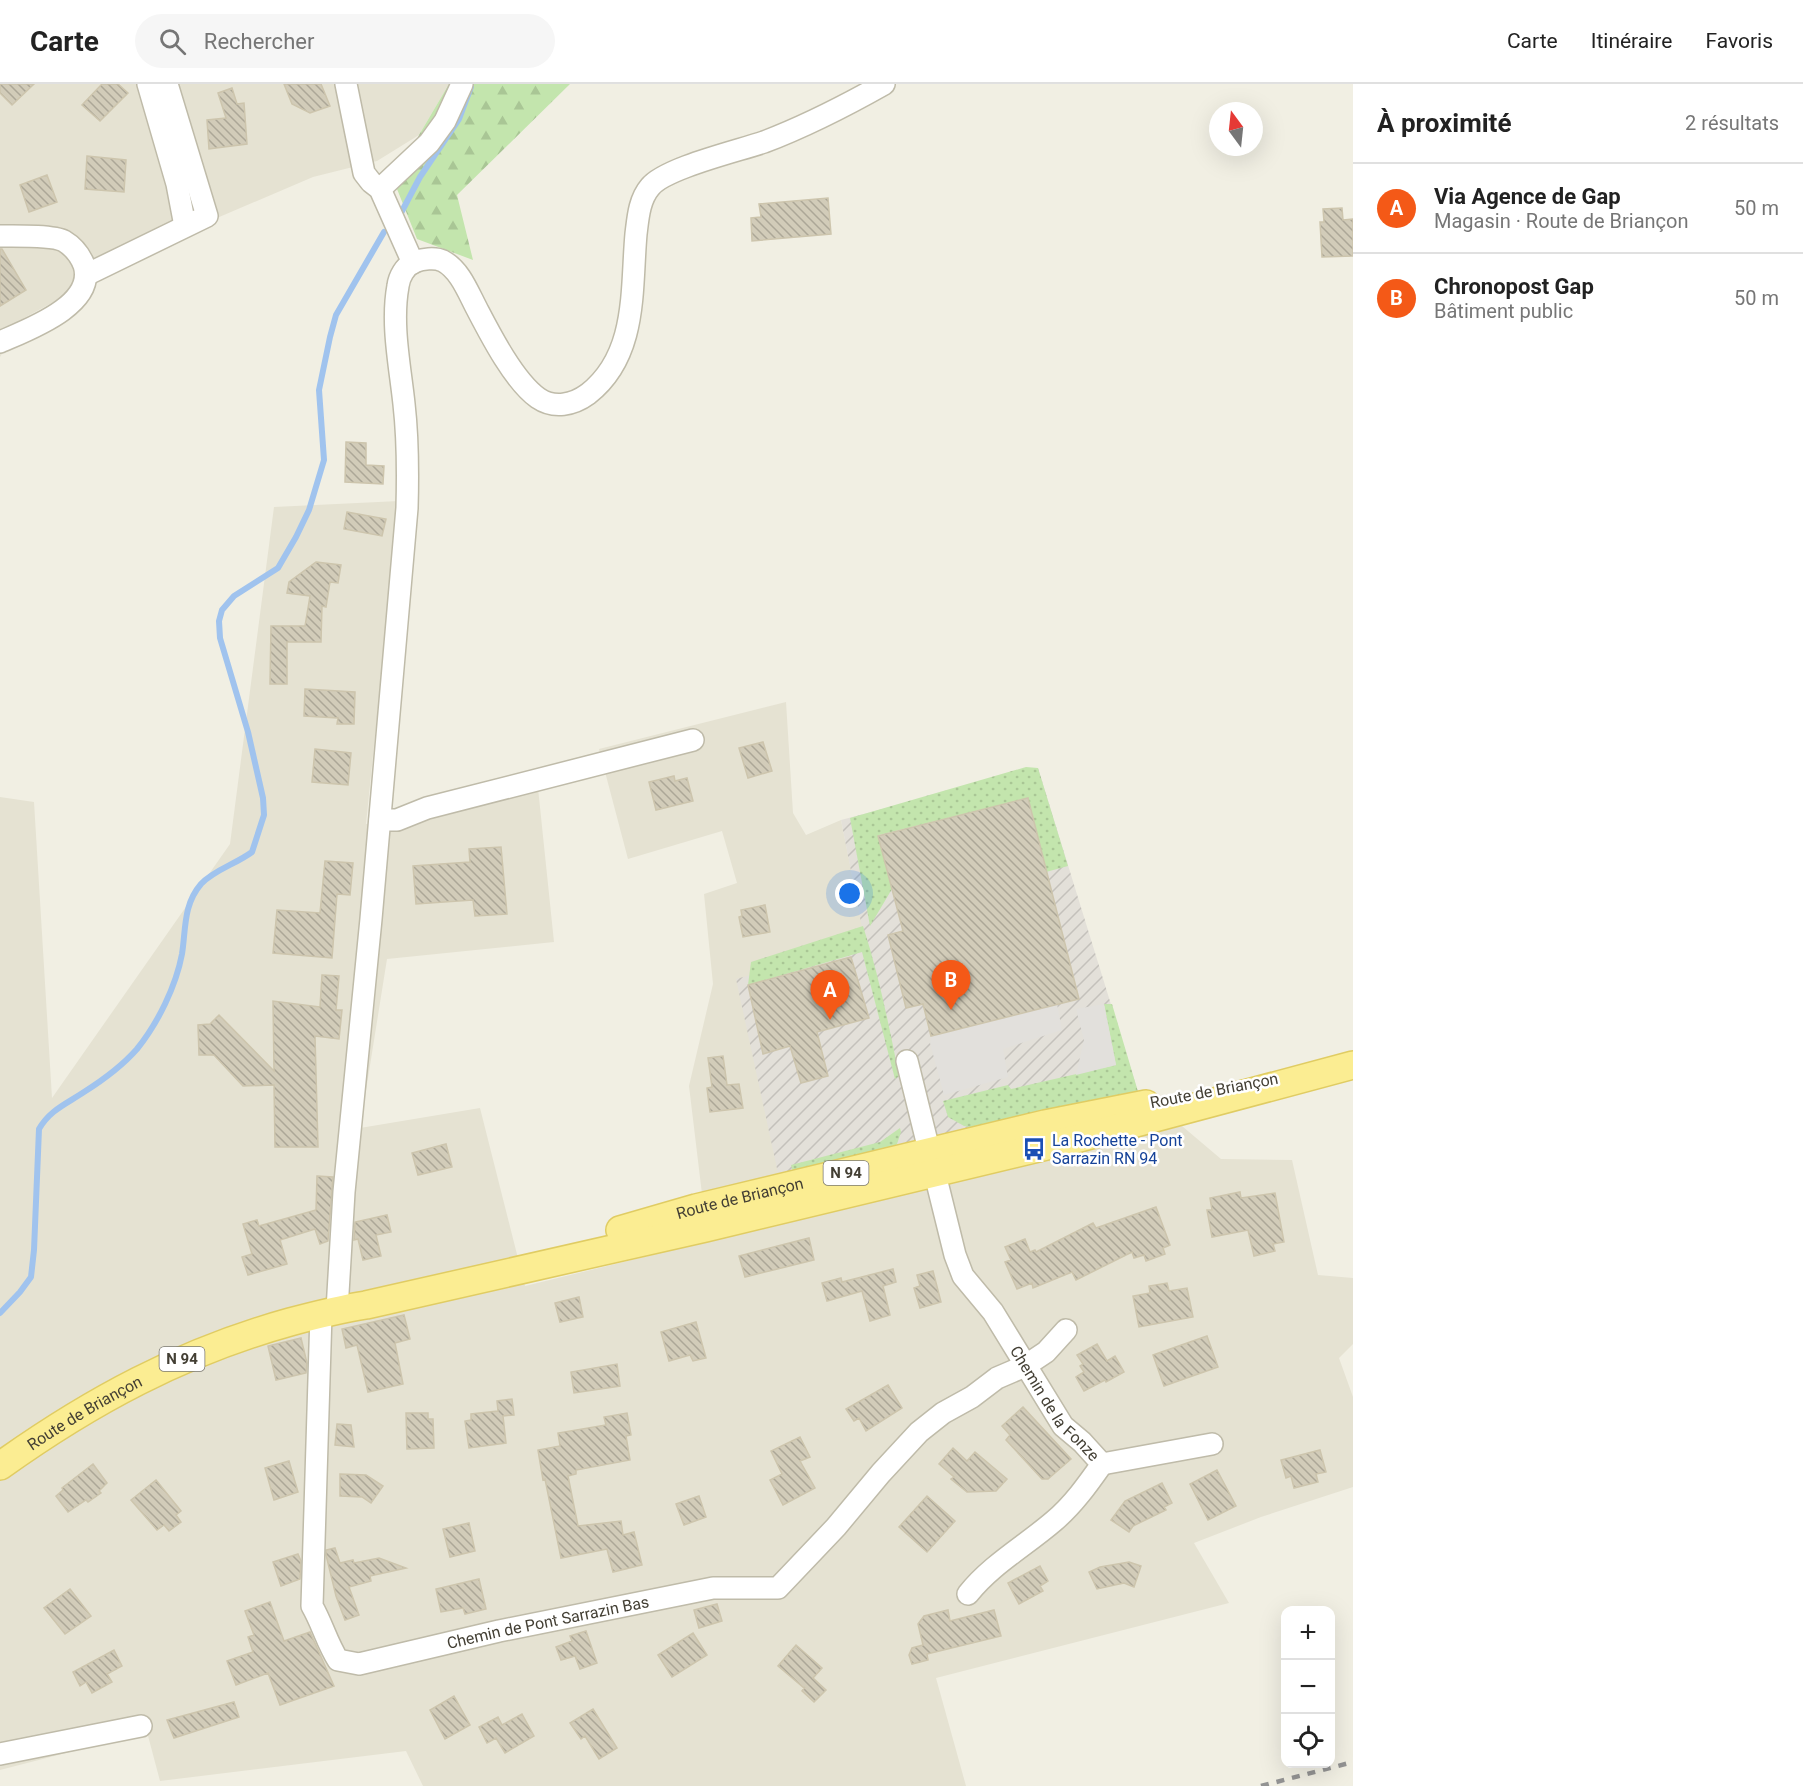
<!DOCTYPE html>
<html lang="fr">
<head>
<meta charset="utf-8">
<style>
  :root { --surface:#fff; --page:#f6f6f6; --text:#222; --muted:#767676; --line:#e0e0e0; --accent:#f45917 }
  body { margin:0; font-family:Roboto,sans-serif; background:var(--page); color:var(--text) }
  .controls { position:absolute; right:18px; bottom:18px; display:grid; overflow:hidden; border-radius:12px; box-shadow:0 6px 24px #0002 }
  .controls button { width:54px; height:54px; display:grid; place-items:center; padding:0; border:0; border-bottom:2px solid var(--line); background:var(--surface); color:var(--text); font:30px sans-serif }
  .compass { position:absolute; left:1209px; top:18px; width:54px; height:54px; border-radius:50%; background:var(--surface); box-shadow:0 6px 24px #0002; rotate:345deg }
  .you { position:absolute; left:850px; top:810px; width:21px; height:21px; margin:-15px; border:4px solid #fff; border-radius:50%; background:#1a73e8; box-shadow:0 0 0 9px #1a73e833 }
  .badge { display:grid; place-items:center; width:39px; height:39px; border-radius:50%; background:var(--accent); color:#fff; font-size:20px; font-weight:700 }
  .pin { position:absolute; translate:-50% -50px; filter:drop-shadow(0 2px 3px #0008) }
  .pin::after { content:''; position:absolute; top:32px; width:21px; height:18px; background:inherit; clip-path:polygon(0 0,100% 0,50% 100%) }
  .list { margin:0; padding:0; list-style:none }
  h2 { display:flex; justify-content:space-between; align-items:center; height:78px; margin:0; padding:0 24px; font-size:26px }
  h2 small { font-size:20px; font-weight:400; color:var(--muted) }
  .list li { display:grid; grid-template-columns:39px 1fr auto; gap:18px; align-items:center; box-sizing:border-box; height:90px; padding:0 24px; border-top:2px solid var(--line) }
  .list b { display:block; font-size:22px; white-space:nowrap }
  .list p { margin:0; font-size:20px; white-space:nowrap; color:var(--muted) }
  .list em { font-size:20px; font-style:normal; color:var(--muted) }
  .icon { flex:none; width:33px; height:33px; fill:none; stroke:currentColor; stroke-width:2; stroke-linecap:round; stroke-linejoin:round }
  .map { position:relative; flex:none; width:1353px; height:1702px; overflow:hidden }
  header { display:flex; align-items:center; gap:36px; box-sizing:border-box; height:84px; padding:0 30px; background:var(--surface); border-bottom:2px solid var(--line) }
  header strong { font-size:28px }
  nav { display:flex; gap:33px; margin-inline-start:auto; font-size:21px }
  .search { width:420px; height:54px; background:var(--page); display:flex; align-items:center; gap:15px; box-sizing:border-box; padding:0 21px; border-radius:33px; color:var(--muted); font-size:22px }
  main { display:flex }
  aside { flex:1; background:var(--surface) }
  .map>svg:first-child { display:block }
  .residential { fill:#e5e2d2 }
  .industrial { fill:url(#industrial-furrows) }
  .grass { fill:url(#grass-dots) }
  .forest { fill:url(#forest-firs) }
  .parking { fill:#e2e0dc }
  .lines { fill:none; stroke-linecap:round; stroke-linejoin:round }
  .stream { stroke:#a0c3ee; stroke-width:6 }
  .building { fill:url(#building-back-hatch); stroke:#cdc5ad; stroke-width:1.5 }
  .minor-casing { stroke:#bfbba9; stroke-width:24 }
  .major-casing { stroke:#e0cc63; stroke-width:30 }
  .minor { stroke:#fff; stroke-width:21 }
  .major { stroke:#fbed92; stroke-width:27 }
  .rail { stroke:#939393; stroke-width:4.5; stroke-dasharray:8 8; stroke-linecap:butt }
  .labels { text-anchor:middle; stroke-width:5; stroke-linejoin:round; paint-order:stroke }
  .shield { fill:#fff; stroke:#7b7971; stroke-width:1.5 }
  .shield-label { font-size:15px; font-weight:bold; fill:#433f34 }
  .street-label { font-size:16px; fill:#433f34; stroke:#fff }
  .transit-label { font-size:16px; fill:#164399; stroke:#fff; text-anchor:start }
</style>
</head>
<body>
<header>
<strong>Carte</strong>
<div class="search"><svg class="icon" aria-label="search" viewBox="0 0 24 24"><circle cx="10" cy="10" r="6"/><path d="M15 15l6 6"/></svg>Rechercher</div>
<nav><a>Carte</a><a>Itinéraire</a><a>Favoris</a></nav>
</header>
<main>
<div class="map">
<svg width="1353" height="1702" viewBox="0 0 1353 1702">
  <defs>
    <pattern id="industrial-furrows" width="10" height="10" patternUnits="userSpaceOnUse" patternTransform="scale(1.5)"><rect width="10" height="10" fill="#e3e0d9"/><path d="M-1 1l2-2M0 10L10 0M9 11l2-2" fill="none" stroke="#c4c1bb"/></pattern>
    <pattern id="grass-dots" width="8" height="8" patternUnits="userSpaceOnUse" patternTransform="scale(1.5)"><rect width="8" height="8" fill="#c3e5ad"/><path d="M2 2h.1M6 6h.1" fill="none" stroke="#a9c695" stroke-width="1.8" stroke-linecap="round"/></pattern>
    <pattern id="forest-firs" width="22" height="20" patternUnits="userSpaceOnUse" patternTransform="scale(1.5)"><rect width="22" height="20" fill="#c3e5ad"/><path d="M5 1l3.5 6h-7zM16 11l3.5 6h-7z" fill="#a9c695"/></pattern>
    <pattern id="building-back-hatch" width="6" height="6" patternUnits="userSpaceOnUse" patternTransform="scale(1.5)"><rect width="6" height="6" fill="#d2ccb9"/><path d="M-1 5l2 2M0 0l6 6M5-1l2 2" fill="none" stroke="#aca797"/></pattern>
  </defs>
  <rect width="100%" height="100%" fill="#f1efe3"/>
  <!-- residential -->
  <path class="residential" d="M0,0H449L419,51L377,77L313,93L175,152L24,234L0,273Z
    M399,417L366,740L505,715L538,704L554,858L387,875L360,1044L480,1024L525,1202L1182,1042L1221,1075L1292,1076L1318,1191L1353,1194V1260L1339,1274L1353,1313V1403L1261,1433L1194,1459L1229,1519L936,1594L966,1702H423L406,1667L160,1697L147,1648L0,1686V713L34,718L52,1014L230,760L274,423Z
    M786,618L793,729L806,751L841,736L866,859L779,1094L702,1110L689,1002L713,900L704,810L737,799L722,747L628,775L599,665Z"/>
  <!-- industrial -->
  <path class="industrial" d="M1038,684L1138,1008L779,1094L736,895L865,859L841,736Z"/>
  <!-- grass -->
  <path class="grass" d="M1026,683L1038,684L1068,782L1046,788L1028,714L879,751L892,805L870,842L850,734Z
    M863,842C879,892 889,941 899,992L895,995L862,868L748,901L751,878Z
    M1104,920H1112L1139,1011L982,1045L964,1042L948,1033L943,1017L1008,1001L1011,1005L1116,981Z
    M900,1044L901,1048L897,1060L889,1068L794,1091L791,1081L880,1058Z"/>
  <!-- forest -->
  <path class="forest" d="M449,0H570L457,111L473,176L417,155L397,105L419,51Z"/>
  <!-- parking -->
  <path class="parking" d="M1057,920L1062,946L1003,965L1008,993L944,1011L930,959L931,952Z
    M1104,920L1116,981L1076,991L1084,956L1076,925Z"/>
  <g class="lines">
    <!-- stream -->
    <path class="stream" d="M401,129L420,93L459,35L471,3
      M0,1229L20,1208L31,1193L34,1166L39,1045C50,1026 66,1020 84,1008C103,996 123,981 137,965C158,939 176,902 182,870C186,845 183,821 201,800C214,786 236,780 252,768L264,731L263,714L248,648L220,554L219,537L222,526L234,512L278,484L296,453L309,426L324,376L319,306L330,253L336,231L384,148"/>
  </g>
  <!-- building -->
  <path class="building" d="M0,0H34L12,21L0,9Z
    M102,0H118L128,9L100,37L82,21Z
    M284,0H321L330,22L310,29L292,20Z
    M232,4L237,20L244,19L247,60L209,65L207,36L226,34L218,9Z
    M87,72L126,76L124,108L85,105Z
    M47,91L57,118L29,128L20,101Z
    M828,114L831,150L752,157L751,134L761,133L759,120Z
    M1342,124L1343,136L1353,135V172L1322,173L1320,138H1324L1323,125Z
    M0,165H2L26,206L0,222Z
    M346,358L366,359V381L384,382L383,400L345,398Z
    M347,428L386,435L382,452L344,445Z
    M316,478L341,481L338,499L330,498L326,523L322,522L321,558H287V600H270L271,542H305L310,512L287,509L289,498Z
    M305,605L355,608L354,640H337L338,634L304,632Z
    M763,658L772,687L748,694L739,664Z
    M315,665L351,669L348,701L312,698Z
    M674,692L675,697L687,694L693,717L656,726L649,698Z
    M1028,714L1079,915L931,952L923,920L906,924L888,851L903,847L878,752Z
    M501,763L507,830L475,832L473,816L416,820L413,782L470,778L469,765Z
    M325,777L353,779L350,811L337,810L332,874L273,869L277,826L320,829Z
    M765,821L770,848L743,853L739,833L742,832L741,826Z
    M851,873L869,934L817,948L828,992L801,999L790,962L763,970L748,901Z
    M322,891L339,892L336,926H342L339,955L315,952L318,1063H275L274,1001L243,1002L214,971H199L198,941L210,940L219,931L274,987L273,917L320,923Z
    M723,972L727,1001L739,1000L743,1024L710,1028L707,1004L712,1003L708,974Z
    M446,1060L452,1083L418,1091L412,1069Z
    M317,1092L333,1093L328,1157L320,1160L315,1145L280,1156L287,1180L248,1191L242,1173L252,1170L243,1140L257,1136L259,1142L316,1126Z
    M1240,1108L1241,1114L1275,1109L1284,1158L1273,1160L1275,1167L1254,1172L1248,1146L1212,1153L1207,1126H1212L1210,1114Z
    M1156,1123L1170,1161L1163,1164L1165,1170L1146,1177L1144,1171L1134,1174L1132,1168L1076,1196L1072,1188L1033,1204L1032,1199L1017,1205L1005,1178L1011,1176L1005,1163L1025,1155L1030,1168L1035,1166L1036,1168L1093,1139L1096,1144Z
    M387,1131L391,1148L376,1151L381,1172L363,1176L358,1155L354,1156L355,1138Z
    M809,1154L814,1176L745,1193L739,1172Z
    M893,1185L896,1198L883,1202L890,1231L870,1237L862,1207L827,1217L822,1199L841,1194L842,1198Z
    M933,1187L941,1218L920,1224L914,1204L920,1202L917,1191Z
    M1167,1199L1169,1207L1187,1204L1193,1233L1139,1243L1133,1212L1150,1209L1149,1202Z
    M579,1213L583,1233L560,1238L555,1219Z
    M404,1231L410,1255L395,1259L403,1300L368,1308L357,1261L346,1264L342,1245Z
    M696,1238L706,1274L693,1277L690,1271L669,1277L661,1248Z
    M1207,1252L1218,1283L1164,1302L1153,1271Z
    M301,1254L307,1279L306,1289L276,1296L268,1262Z
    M1097,1260L1107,1277L1115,1272L1124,1288L1106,1298L1105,1296L1084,1307L1076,1293L1084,1288L1080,1282L1083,1280L1077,1271Z
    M617,1280L620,1302L574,1309L571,1288Z
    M888,1301L902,1324L866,1347L859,1334L854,1337L846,1325Z
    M512,1315L514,1331L503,1332L506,1359L469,1364L465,1337L471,1336V1330L498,1327L497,1317Z
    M1023,1323L1071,1375L1048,1395H1042L1006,1356L1010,1351L1002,1342Z
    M406,1329H428V1335H433L434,1364L407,1365Z
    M627,1329L631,1351L626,1352L630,1376L576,1386V1390L568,1392L578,1442L621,1437L623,1451L634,1448L642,1481L613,1488L607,1465L561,1474L545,1395L543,1396L538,1366L560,1362L558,1349L606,1341L604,1333Z
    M337,1340L351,1341L354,1363L335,1361Z
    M800,1353L810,1373L800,1377L815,1404L783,1421L770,1396L782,1390L771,1367Z
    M953,1364L967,1377L975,1368L1007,1395L996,1407L967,1408L951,1395L954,1393L939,1380Z
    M1320,1366L1326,1388L1316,1390L1318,1398L1294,1404L1291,1392L1286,1394L1281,1376Z
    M289,1377L298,1408L274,1416L265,1384Z
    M93,1380L107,1399L99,1407L101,1409L88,1418L86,1416L68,1428L56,1412L63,1406L62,1404Z
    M1217,1386L1236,1422L1208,1436L1190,1400Z
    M340,1390L366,1391L383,1402L371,1419L362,1413L340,1412Z
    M156,1396L181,1427L176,1431L181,1438L169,1447L164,1441L157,1446L131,1416Z
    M1162,1399L1172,1419L1164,1423L1166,1426L1133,1442L1129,1448L1111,1436L1125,1417Z
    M699,1412L706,1433L684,1441L676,1420Z
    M927,1412L955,1437L927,1468L899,1443Z
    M469,1439L475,1467L450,1473L443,1445Z
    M335,1464L340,1479L353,1476L354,1479L379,1474L406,1484L370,1492L371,1497L349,1503L359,1531L345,1536L336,1512L326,1471V1466Z
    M298,1470L301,1477L300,1495L281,1502L273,1478Z
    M1129,1478L1141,1482L1134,1503L1124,1499L1097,1505L1089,1488L1100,1483Z
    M1040,1482L1048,1497L1040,1502L1043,1507L1019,1520L1008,1499Z
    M479,1495L486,1525L465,1530L463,1524L441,1528L436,1505Z
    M70,1505L91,1532L65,1550L44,1524Z
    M270,1518L284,1557L310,1548L334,1602L280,1621L268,1589L236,1601L227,1577L253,1568L248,1553L254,1551L245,1527Z
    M717,1520L722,1537L699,1544L694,1526Z
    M948,1526L950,1537L994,1526L1001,1552L927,1570L928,1576L912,1580L909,1571L912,1564L923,1561L918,1540L924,1532Z
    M586,1547L597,1579L580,1585L575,1572L561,1576L556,1563L572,1557L570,1552Z
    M693,1549L707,1571L672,1593L658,1571Z
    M796,1561L822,1584L813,1594L826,1606L814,1618L802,1607L805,1603L804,1604L778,1582Z
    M114,1566L122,1582L107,1590L112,1598L92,1609L86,1598L80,1602L73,1588Z
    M454,1612L470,1641L445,1655L430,1626Z
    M234,1618L239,1633L174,1654L167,1636Z
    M593,1625L617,1664L599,1675L585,1652L581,1655L570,1639Z
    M522,1630L534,1652L505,1669L496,1654L487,1659L479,1643L498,1633L502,1641Z"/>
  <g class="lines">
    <!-- minor casing -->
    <g class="minor-casing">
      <g id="minor">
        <path d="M148,0L177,100L185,142"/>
        <path d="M346,0L364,89L371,98L380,105L413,179"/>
        <path d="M380,105L429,59L445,37L462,0"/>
        <path d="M0,152C14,152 53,151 64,157C74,163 80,171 84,181C97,221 27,246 0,258"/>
        <path d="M86,191L207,132L167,0"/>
        <path d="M380,736H397L427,724L693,656"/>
        <path id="s1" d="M907,977L955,1171L963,1192L993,1228L1063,1342L1082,1358L1102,1380C1088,1400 1073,1421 1054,1437C1025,1462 992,1480 968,1510"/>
        <path d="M337,1226L344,1108L371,835L407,424C408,389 408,355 404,320C400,282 391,240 398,202C399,193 405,182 414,178C422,175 435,173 443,177C460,186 468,208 477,225C490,250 514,297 538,314C554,325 573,321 588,310C638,271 631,205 636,150C638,134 639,116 650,103C665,84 738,67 764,58C806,42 845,22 884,0"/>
        <path id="s2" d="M321,1230L312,1522C322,1539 327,1559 338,1576L359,1580L499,1547L713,1504H778L836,1443L881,1389L919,1348L943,1329L972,1313L997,1294L1025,1282L1046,1268L1066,1246"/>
        <path d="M1102,1380L1212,1360"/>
        <path d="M0,1670L141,1642"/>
      </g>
    </g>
    <!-- major casing -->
    <g class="major-casing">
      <g id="major">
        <path id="s3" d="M620,1146L696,1124L1045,1040L1146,1020"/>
        <path id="s4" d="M0,1382C91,1317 182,1268 290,1238C316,1231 340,1225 366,1221L705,1144L1076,1055L1353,981"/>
      </g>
    </g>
    <!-- minor -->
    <use href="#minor" class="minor"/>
    <!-- major -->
    <use href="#major" class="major"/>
    <!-- rail -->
    <path class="rail" d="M1261,1702L1353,1678"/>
  </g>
  <!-- icons -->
  <defs>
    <g id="bus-bare" transform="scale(1.8)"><path d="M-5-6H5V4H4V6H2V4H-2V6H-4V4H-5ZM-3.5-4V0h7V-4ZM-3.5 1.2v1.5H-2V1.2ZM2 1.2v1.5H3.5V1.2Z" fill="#1a4fb4" stroke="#fff" stroke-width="2.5" paint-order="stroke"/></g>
  </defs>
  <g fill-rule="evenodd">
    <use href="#bus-bare" x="1034" y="1065"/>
  </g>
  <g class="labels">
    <!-- shield labels -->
    <g class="shield">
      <rect x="823.5" y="1077" width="45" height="24" rx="4.5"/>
      <rect x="159.5" y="1263" width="45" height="24" rx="4.5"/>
    </g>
    <g class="shield-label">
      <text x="846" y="1094">N 94</text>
      <text x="182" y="1280">N 94</text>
    </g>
    <!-- street labels -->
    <g class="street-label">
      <text transform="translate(1214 1006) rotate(-11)" y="6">Route de Briançon</text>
      <text dy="6" stroke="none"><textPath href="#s3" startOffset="124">Route de Briançon</textPath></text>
      <text dy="6" stroke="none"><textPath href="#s1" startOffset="380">Chemin de la Fonze</textPath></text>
      <text dy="6" stroke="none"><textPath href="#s4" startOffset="100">Route de Briançon</textPath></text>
      <text dy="6" stroke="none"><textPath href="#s2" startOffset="567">Chemin de Pont Sarrazin Bas</textPath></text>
    </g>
    <!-- transit labels -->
    <g class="transit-label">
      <text x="1052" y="1062">La Rochette - Pont<tspan x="1052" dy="18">Sarrazin RN 94</tspan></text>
    </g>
  </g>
</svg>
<div class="controls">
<button>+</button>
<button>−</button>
<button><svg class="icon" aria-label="locate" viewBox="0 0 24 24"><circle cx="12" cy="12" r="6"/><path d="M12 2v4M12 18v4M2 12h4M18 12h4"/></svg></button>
</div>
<svg class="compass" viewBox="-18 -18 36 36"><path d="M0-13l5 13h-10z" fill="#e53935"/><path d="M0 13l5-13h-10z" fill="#767676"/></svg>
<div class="you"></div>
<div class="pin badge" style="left:830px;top:936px">A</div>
<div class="pin badge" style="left:951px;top:926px">B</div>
</div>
<aside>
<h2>À proximité<small>2 résultats</small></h2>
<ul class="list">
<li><span class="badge">A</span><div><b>Via Agence de Gap</b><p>Magasin · Route de Briançon</p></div><em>50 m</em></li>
<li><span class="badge">B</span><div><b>Chronopost Gap</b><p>Bâtiment public</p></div><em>50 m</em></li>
</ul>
</aside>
</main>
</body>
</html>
